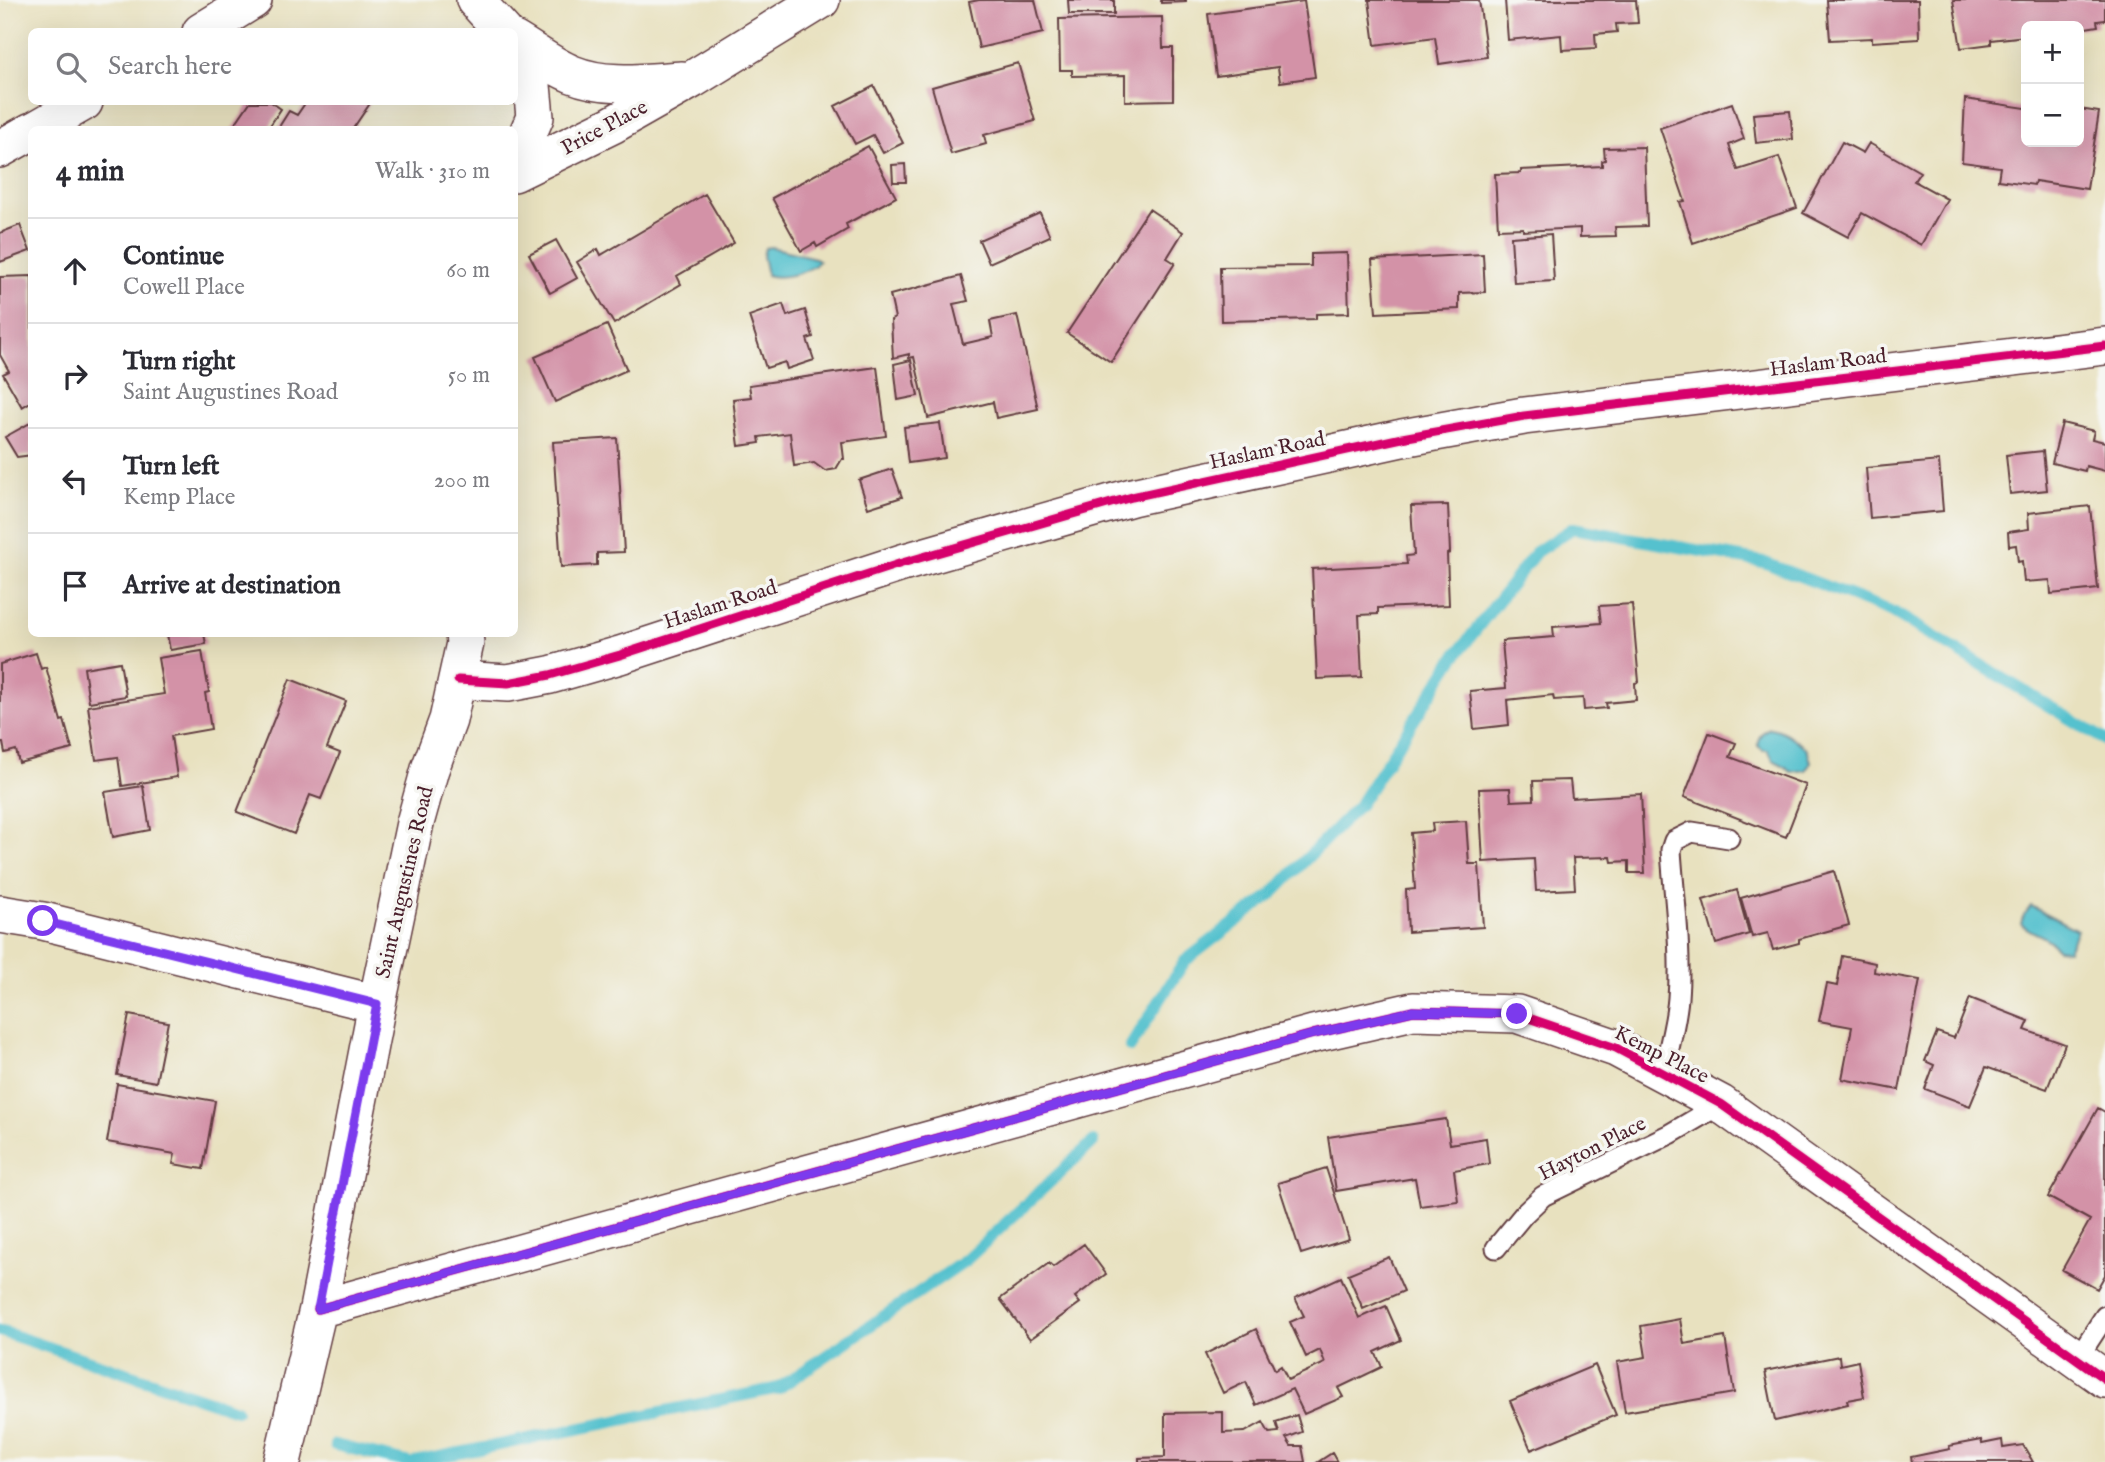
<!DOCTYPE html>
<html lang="en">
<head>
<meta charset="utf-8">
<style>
  :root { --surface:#fff; --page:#f7f7f7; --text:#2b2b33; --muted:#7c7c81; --line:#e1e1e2 }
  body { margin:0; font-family:"IM FELL English",serif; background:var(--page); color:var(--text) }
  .controls { position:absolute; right:21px; top:21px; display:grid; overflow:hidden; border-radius:10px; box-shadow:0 7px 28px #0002 }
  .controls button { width:63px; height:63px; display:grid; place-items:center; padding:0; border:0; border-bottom:2px solid var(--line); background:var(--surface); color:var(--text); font:35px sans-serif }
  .stop { position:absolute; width:21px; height:21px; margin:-16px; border:5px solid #7c3aed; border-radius:50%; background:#fff }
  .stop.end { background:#7c3aed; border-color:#fff; box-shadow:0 2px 7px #0008 }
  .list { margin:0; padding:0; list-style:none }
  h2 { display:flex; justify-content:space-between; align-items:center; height:91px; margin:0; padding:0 28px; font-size:30px }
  h2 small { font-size:23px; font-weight:400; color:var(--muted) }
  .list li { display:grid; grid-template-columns:46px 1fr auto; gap:21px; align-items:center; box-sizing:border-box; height:105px; padding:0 28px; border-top:2px solid var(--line) }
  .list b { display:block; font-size:26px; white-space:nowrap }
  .list p { margin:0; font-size:23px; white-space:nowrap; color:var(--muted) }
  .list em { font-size:23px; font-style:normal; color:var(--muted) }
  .icon { flex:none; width:38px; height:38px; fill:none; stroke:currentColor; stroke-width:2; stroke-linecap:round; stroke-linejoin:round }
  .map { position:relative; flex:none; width:2105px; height:1462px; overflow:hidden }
  .search { position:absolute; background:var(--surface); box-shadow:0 7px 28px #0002; left:28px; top:28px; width:490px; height:77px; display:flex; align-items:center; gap:18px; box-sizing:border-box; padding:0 24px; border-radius:10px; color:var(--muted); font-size:26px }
  .panel { position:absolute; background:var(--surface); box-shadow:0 7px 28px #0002; left:28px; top:126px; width:490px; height:511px; border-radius:10px }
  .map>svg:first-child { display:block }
  .water { fill:#55c1ce; stroke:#50707c; stroke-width:2 }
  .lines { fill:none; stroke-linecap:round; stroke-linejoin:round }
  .stream { stroke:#55c1ce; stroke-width:12 }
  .building { fill:#d392a7 }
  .lane-casing { stroke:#623c41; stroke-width:23 }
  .street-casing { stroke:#623c41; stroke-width:40 }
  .lane { stroke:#fff; stroke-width:19 }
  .street { stroke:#fff; stroke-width:37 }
  .cycleway-casing { stroke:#f6f6f2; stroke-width:13 }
  .cycleway { stroke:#d6006c; stroke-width:9 }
  .route { stroke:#7c3aed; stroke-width:9 }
  .labels { text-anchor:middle; stroke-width:7; stroke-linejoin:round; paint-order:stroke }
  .street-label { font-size:21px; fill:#4a1f2b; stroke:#f6f6f2 }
</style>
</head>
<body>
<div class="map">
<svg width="2105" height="1462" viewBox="0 0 2105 1462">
  <rect width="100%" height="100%" fill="#f6f6f2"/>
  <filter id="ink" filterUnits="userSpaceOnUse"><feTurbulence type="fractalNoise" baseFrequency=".0143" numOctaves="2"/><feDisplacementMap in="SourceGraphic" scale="14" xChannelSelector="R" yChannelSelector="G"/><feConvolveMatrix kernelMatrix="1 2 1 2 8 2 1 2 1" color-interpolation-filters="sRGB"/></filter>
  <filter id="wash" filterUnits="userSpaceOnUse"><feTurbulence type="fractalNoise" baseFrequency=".00686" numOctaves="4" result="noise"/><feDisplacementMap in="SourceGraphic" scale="28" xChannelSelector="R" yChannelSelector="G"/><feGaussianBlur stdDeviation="1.57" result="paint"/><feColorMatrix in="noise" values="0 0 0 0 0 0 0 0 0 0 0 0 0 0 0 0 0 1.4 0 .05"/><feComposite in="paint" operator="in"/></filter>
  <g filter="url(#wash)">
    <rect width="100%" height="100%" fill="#e8e1bf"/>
    <!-- water -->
    <path class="water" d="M771,247L815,258L819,261C810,273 781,280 767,275L763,256L765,248Z
      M1770,728C1786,730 1794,740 1807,749L1811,762L1806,770L1791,772L1785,766L1773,760L1768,750H1763L1758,746C1757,738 1762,731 1770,728Z
      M2031,906L2077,930L2068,950L2057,949C2050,936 2032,934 2021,924L2023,917Z"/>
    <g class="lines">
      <!-- stream -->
      <path class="stream" d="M1130,1047L1185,961L1272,894L1360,804L1454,658L1536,552L1573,528L1763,562L1893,612L2105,740
        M0,1331L236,1410
        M335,1445L407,1462
        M415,1462L779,1388L966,1260L1093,1142"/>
    </g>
    <g id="blocks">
      <!-- building -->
      <path class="building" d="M979,0H1035L1043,33L979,48L969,2Z
        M1068,0H1114V14H1069Z
        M1161,0H1186V2L1161,3Z
        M1369,0H1479L1487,57L1439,64L1435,37L1375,45Z
        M1505,0H1636L1638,23L1616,24L1617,32L1595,34L1596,48L1562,50L1561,35L1508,40Z
        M1827,0H1918L1919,39L1872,42V38L1830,40Z
        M1953,0H2105V20L2097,21L2098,26L2079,29V26H2026V36L1991,40V44L1961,48Z
        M1304,1L1315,77L1280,82L1278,67L1216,76L1208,14Z
        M1162,17L1163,48H1173V100L1125,101V75L1072,76V70H1060L1059,19Z
        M1018,63L1035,121L984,135L986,144L951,154L932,87Z
        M874,86L903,143L883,153L873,135L855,144L835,106Z
        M1965,99L2026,108V142H2079V109L2099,112L2087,189L2035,181L2034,185L1998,180L2000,167L1962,162Z
        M250,102H271L281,109L267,130H231Z
        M306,102H371L352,130H277L289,111L297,115Z
        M1732,103L1744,139L1729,145L1738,170L1779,157L1797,208L1693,243L1680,202L1685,201L1660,128Z
        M1790,111L1793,139L1756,143L1753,114Z
        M1842,142L1863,153L1869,143L1920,172L1914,181L1947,199L1921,245L1862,213L1848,237L1803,213Z
        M868,146L896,197L846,224L848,229L817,247L815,243L801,251L772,198Z
        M1644,147L1647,226L1615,227L1616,236L1580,237V228L1523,231V228L1498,229L1495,174L1521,173V170L1602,166V161L1605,160L1604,148Z
        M905,164L906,182H893L892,165Z
        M705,194L734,243L677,276L681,284L614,324L577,262L598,249L601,255Z
        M1149,209L1183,232L1167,258L1175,263L1111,362L1067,333Z
        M1040,213L1050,236L989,263L979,240Z
        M20,225L30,251L0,262V233Z
        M1551,234L1554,281L1514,283L1511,237Z
        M556,240L577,278L550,293L529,254Z
        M1347,253L1349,313L1316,314V319L1221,321L1220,267L1311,266V254Z
        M1483,254L1485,292L1459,293V309L1376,313L1372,260Z
        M32,276V401L22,407L3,374L9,371L0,355V277Z
        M961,276L968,301L953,304L963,344L993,337L990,321L1017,315L1038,409L996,418L993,402L928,418L914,357L909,358V354L893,358L891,320L895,318L890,295Z
        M783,304L787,316L805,310L813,337L807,339L814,360L787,369L785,362L766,368L749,316Z
        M607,325L627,370L555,402L535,357Z
        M911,360L918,396L898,400L894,364Z
        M877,367L886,436L842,442L844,459H842L836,469L825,471L814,463L794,466L790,433L759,437L760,443L739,446L733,399L751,397L749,385Z
        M32,422V455L17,457L5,437Z
        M940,423L945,458L908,463L904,427Z
        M2062,423L2094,431L2092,439L2105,442V471L2086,466L2085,471L2052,463Z
        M617,438L624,552L597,553V565L561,567L553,442Z
        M2043,451L2047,490L2010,494L2006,455Z
        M1939,461L1943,511L1870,518L1866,468Z
        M892,469L902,497L868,508L859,480Z
        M1448,505L1450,553L1447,554L1449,605L1378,608V614L1359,615L1362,677L1317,679L1312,569L1407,564L1406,556L1414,555L1411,506Z
        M2090,506L2098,589L2051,594L2050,580L2024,582L2022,561L2018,562L2016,545L2009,546L2008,532L2029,529L2028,513Z
        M1632,604L1639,682L1635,683L1636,700L1606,703L1607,708L1584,710L1583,698L1554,700L1553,695L1507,700L1509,725L1474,729L1470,691L1506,688L1502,641L1554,637L1553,627L1601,623L1599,606Z
        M167,634H204L206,644L170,650Z
        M202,651L209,692L205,693L211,729L171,736L177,777L122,786L118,757L96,760L88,706L164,694L158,658Z
        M36,653L41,669L46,667L61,721L64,720L72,749L19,763L16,750L5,753L3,743H0V664Z
        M120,662L126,696L89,702L84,668Z
        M290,679L346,701L327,748L340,753L321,799L310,795L294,834L237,812Z
        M1709,733L1736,743L1730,757L1806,785L1786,837L1684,797Z
        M1570,780L1572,798L1641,794L1645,873H1629V861L1612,862L1611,857L1573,858L1575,889L1536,891L1534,859L1483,862L1479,789L1510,788L1511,801L1534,800L1533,781Z
        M143,786L150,830L113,837L105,792Z
        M1466,821L1469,864H1479L1483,927L1408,932L1406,890L1415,889L1411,833L1433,831L1432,823Z
        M1834,871L1849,925L1799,939V943L1773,950L1768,933L1752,937L1741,898Z
        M1737,890L1749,934L1716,944L1703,900Z
        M1842,956L1875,963L1874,972L1920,980L1899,1090L1842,1079L1852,1027L1819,1021L1827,984L1837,986Z
        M1970,998L2029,1021L2025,1030L2065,1044L2047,1089L1986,1067L1970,1106L1925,1089L1934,1065L1925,1061L1937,1032L1954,1038Z
        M129,1015L168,1022L156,1082L117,1075Z
        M117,1084L215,1101L203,1169L173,1164L175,1154L107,1142Z
        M2098,1108L2105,1112V1275L2097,1289L2062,1270L2090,1220L2048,1197Z
        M1446,1119L1450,1144L1486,1138L1489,1164L1454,1170L1458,1201L1420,1206L1415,1178L1336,1191L1328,1137Z
        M1326,1168L1349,1239L1301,1254L1278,1183Z
        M1084,1244L1106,1274L1075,1297L1080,1303L1030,1339L1000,1299L1049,1263L1053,1267Z
        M1389,1257L1404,1291L1363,1309L1348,1274Z
        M1341,1277L1359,1318L1386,1306L1401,1340L1375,1352L1382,1367L1338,1388L1343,1397L1304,1414L1292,1389L1256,1405L1246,1382L1223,1393L1205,1354L1256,1329L1275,1370L1281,1366L1288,1380L1325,1363L1320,1350L1306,1357L1290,1322L1304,1316L1295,1298Z
        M1680,1319L1684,1344L1725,1337L1734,1393L1625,1412L1617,1362L1646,1357L1641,1326Z
        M1839,1356L1840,1365L1858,1361L1864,1397L1847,1400L1848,1404L1775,1421L1765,1371Z
        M1595,1365L1616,1415L1531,1450L1510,1401Z
        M1223,1412V1433L1245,1432L1263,1422L1269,1433L1279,1432L1276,1422L1297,1415L1302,1432L1286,1438L1291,1446H1302L1305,1462H1139V1458L1165,1457V1413Z
        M1981,1440L1982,1444L2002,1440L2003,1448L2023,1445L2033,1462H1912L1911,1457L1950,1449L1949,1446Z
        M1332,1453L1337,1462H1318Z"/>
    </g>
  </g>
  <g filter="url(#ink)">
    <use href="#blocks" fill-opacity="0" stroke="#623c41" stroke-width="2"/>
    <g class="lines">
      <!-- lane casing -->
      <g class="lane-casing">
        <path id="lane" d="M1663,1073C1669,1048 1676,1023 1678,998C1682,949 1674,899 1671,850L1674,841L1692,832L1729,838
          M1496,1248L1524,1214L1543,1196L1670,1134L1721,1104
          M2077,1359L2105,1316"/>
      </g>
      <!-- street casing -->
      <g class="street-casing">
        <path id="street" d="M475,0L504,32
          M201,32L253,0
          M514,40C533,51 552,66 572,74C606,88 646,82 682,80
          M514,46L531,75L535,117L514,166
          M35,130L84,102
          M0,149L32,131
          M514,173L612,125L693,79L821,0
          M458,680L508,683L550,675L620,655L902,563L1132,497L1402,438L1524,416L2105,346
          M0,914L43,921L377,1004
          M318,1309L1313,1034L1413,1011L1517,1014L1616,1048L1721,1104L2105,1379
          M282,1462L318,1309L377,1004L415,823L430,769L448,720L465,643L464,634"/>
      </g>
      <!-- lane -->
      <use href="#lane" class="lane"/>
      <!-- street -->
      <use href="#street" class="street"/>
      <!-- cycleway casing -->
      <g class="cycleway-casing">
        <path id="cycleway" d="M458,680L508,683L550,675L620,655L902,563L1132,497L1402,438L1524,416L2105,346
          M318,1309L1313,1034L1413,1011L1517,1014L1616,1048L1721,1104L2105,1379"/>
      </g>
      <!-- cycleway -->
      <use href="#cycleway" class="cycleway"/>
    </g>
  </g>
  <g class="lines" filter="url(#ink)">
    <!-- route -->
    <path class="route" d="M43,921L377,1004L318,1309L1314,1034L1413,1011L1517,1014"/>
  </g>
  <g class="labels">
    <!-- street labels -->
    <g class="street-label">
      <text transform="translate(604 127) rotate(-28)" y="7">Price Place</text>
      <text transform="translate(1828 362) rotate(-7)" y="7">Haslam Road</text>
      <text transform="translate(1267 450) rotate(-12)" y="7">Haslam Road</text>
      <text transform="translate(720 604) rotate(-18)" y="7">Haslam Road</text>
      <text transform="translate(404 882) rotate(-77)" y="7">Saint Augustines Road</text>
      <text transform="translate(1662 1054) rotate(27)" y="7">Kemp Place</text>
      <text transform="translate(1592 1148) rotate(-27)" y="7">Hayton Place</text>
    </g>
  </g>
</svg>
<div class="controls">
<button>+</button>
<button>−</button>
</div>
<div class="stop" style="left:43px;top:921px"></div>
<div class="stop end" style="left:1517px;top:1014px"></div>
<div class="search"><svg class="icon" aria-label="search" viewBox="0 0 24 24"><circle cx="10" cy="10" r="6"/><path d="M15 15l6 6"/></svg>Search here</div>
<section class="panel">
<h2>4 min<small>Walk · 310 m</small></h2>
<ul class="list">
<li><svg class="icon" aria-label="ahead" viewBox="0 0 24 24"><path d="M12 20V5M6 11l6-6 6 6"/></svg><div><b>Continue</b><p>Cowell Place</p></div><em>60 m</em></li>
<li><svg class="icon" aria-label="right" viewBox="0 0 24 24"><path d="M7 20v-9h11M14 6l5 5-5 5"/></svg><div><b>Turn right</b><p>Saint Augustines Road</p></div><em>50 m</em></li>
<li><svg class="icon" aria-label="left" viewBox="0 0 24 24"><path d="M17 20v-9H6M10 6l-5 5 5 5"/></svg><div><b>Turn left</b><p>Kemp Place</p></div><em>200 m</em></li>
<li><svg class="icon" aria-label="arrive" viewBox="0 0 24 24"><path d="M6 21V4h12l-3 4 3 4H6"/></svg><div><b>Arrive at destination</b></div></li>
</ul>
</section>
</div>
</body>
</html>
